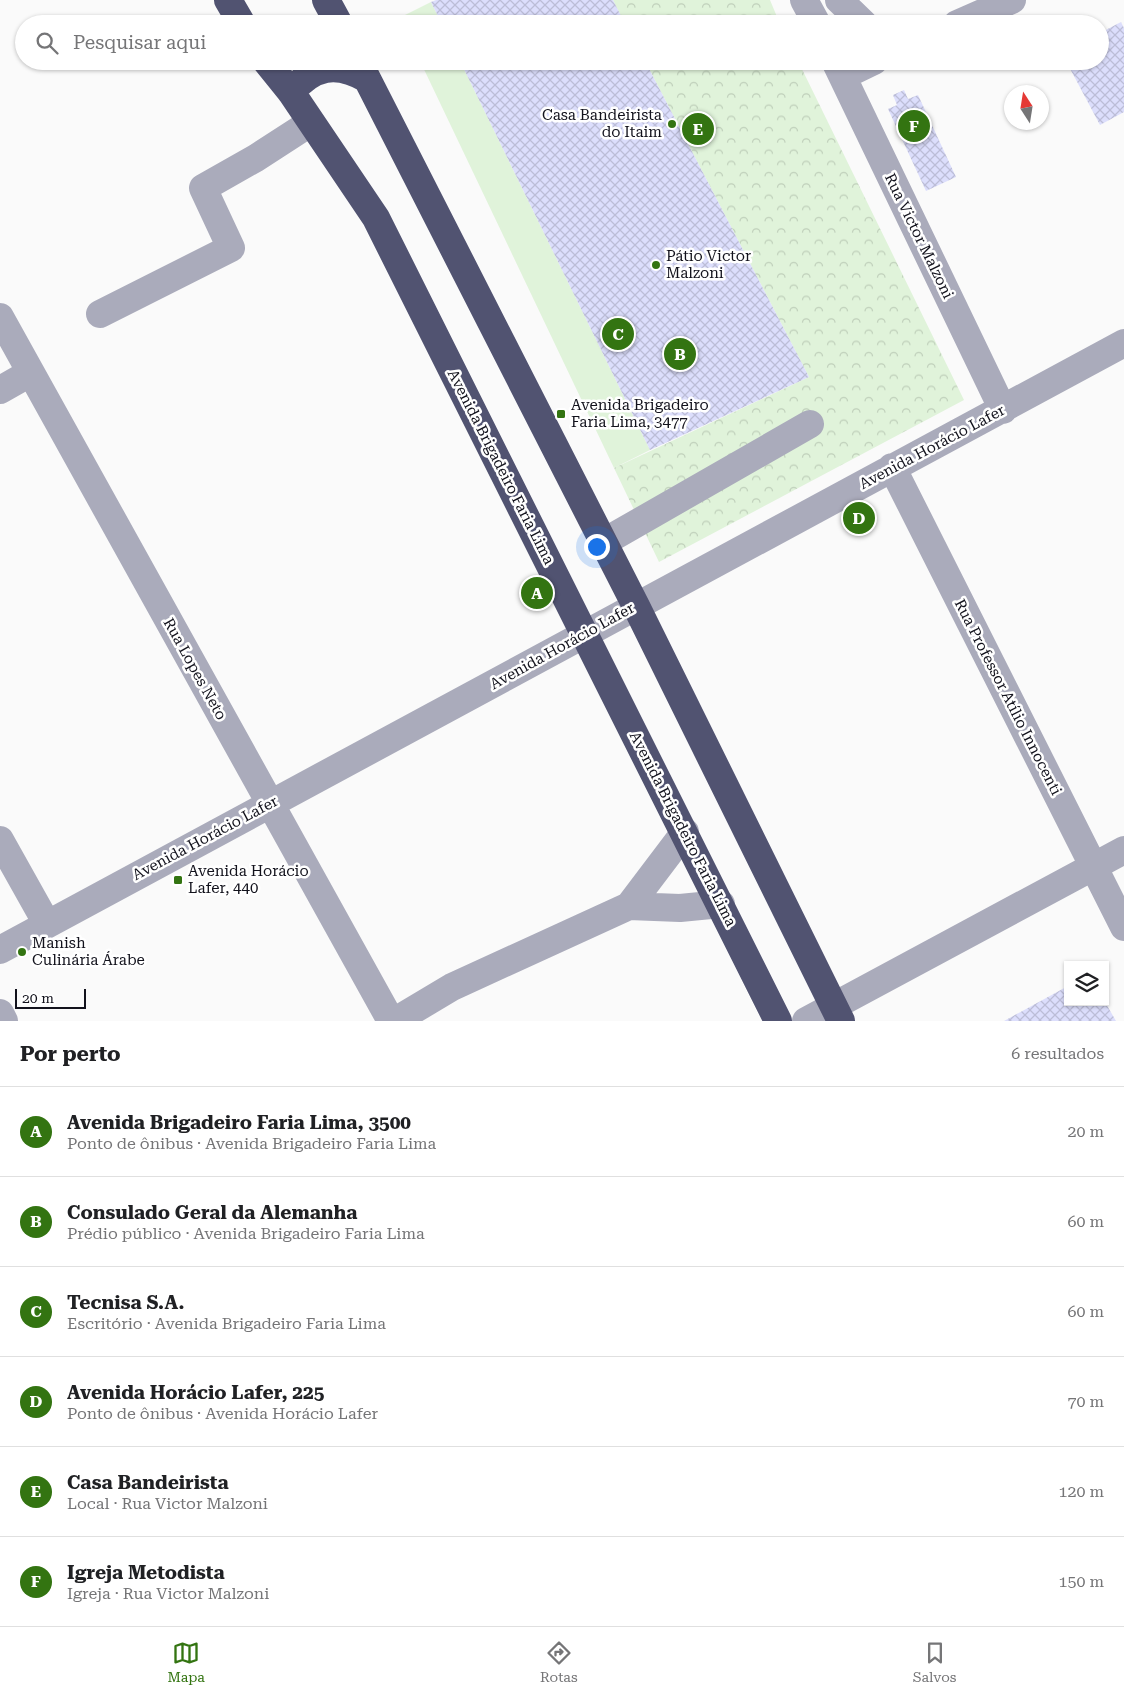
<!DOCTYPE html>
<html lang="pt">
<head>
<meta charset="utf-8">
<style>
  :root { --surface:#fff; --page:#f6f6f6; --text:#202124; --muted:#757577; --line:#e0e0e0; --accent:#337411 }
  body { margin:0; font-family:"Roboto Serif",serif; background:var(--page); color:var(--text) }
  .controls { position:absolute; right:15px; bottom:15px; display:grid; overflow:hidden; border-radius:0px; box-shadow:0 1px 4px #0004 }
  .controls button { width:45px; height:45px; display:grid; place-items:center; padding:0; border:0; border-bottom:1px solid var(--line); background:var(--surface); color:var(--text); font:25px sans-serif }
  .compass { position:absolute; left:1004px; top:85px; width:45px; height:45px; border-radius:50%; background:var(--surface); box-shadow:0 1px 4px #0004; rotate:348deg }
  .scale { position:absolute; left:15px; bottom:12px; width:71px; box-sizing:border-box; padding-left:5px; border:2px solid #12121c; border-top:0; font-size:14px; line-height:18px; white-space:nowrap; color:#12121c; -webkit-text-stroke:4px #fff; paint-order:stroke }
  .you { position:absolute; left:596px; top:546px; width:18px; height:18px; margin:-12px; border:4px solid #fff; border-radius:50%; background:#1a73e8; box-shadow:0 0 0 8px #1a73e833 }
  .badge { display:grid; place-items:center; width:32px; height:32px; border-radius:50%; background:var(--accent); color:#fff; font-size:16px; font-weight:700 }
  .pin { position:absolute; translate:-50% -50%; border:2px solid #fff; box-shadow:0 1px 5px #0006 }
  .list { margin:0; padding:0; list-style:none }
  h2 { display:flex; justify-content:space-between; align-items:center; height:65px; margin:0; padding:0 20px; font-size:21px }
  h2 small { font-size:16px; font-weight:400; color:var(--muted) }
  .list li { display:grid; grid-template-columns:32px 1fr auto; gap:15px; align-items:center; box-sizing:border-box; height:90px; padding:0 20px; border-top:1px solid var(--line) }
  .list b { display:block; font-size:19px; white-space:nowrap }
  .list p { margin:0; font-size:16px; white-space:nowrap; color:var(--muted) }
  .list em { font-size:16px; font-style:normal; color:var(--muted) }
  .icon { flex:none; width:28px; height:28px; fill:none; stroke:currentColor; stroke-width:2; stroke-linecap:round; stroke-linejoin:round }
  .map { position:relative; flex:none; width:1124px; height:1021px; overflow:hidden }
  .search { position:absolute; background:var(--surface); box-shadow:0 1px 4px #0004; left:15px; right:15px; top:15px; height:55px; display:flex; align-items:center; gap:12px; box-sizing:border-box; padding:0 18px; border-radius:28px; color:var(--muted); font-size:19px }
  .sheet { height:605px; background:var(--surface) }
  nav { display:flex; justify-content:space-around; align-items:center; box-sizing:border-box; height:70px; border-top:1px solid var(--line); background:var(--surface); font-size:14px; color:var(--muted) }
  nav a { display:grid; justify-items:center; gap:2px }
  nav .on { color:var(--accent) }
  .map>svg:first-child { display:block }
  .green { fill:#e0f3da }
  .park { fill:url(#park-crowns) }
  .building { fill:url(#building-cross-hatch) }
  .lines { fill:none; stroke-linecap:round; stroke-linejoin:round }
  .minor { stroke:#aaabbb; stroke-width:28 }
  .highway { stroke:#515371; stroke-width:28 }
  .poi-dot { fill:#337411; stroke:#fff; stroke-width:2 }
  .labels { text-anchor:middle; stroke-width:5; stroke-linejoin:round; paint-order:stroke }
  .poi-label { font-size:15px; fill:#12121c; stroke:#fff; text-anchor:start }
  .street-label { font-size:15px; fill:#12121c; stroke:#fff }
</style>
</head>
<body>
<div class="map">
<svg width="1124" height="1021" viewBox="0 0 1124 1021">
  <defs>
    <pattern id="park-crowns" width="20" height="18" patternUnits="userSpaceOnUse" patternTransform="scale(1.25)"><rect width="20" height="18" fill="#e0f3da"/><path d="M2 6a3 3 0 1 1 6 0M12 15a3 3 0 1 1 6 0" fill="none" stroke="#bfcfba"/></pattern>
    <pattern id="building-cross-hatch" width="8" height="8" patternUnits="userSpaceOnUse" patternTransform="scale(1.25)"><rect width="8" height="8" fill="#dcdefc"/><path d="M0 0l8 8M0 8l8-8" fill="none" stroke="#bcbdd7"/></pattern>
  </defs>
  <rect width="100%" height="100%" fill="#fafafa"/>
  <!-- green -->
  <path class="green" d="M431,2L442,24H402L399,18Z
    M420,61H460L650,450L614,468Z"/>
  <!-- park -->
  <path class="park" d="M613,0H770L780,24H625Z
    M645,61H798L964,400L659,562L614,468L809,377Z"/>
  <!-- building -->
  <path class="building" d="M436,0H613L625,24H442L431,2Z
    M1121,22L1124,28V112L1100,125L1066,61H1100V33Z
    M460,61H645L809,377L650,450Z
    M904,90L908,99L918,95L956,177L926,191L888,109L897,105L893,95Z
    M1068,986V1002H1105L1116,1021H1004Z"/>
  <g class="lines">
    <!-- minor -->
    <path class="minor" d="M804,0L817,24
      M839,0L864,24
      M957,24L1012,0
      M835,61L1003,410
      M843,76L874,61
      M100,314L231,248L203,188L256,158L310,123
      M0,317L391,1021
      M0,390L30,373
      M892,467L1124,927
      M604,542L810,424
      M0,840L47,924
      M629,906L685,832
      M0,950L1124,343
      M0,1013L4,1021
      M395,1021L452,987L629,906L680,908L721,904
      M806,1021L1124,850"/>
    <!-- highway -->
    <path class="highway" d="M228,0L242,24
      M326,0L339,24
      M266,61L291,92L376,218L778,1021
      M358,61L636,606L841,1021
      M291,92C313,66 336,61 367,79"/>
  </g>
  <!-- markers -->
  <g class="poi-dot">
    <circle cx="672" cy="124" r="5"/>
    <circle cx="656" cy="265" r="5"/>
    <rect x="556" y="409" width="10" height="10" rx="2.5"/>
    <rect x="173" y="875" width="10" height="10" rx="2.5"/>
    <circle cx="22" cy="952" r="5"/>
  </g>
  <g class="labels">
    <!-- poi labels -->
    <g class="poi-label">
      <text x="662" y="120" text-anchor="end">Casa Bandeirista<tspan x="662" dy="17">do Itaim</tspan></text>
      <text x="666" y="261">Pátio Victor<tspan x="666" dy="17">Malzoni</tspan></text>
      <text x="571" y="410">Avenida Brigadeiro<tspan x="571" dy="17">Faria Lima, 3477</tspan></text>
      <text x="188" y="876">Avenida Horácio<tspan x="188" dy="17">Lafer, 440</tspan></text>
      <text x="32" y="948">Manish<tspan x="32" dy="17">Culinária Árabe</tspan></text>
    </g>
    <!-- street labels -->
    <g class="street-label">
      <text transform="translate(919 236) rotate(64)" y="5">Rua Victor Malzoni</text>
      <text transform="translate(932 447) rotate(-28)" y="5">Avenida Horácio Lafer</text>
      <text transform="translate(501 467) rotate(63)" y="5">Avenida Brigadeiro Faria Lima</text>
      <text transform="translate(562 646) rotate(-29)" y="5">Avenida Horácio Lafer</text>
      <text transform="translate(195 669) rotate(61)" y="5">Rua Lopes Neto</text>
      <text transform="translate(1008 697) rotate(63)" y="5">Rua Professor Atílio Innocenti</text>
      <text transform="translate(683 829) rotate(63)" y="5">Avenida Brigadeiro Faria Lima</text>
      <text transform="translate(205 838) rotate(-28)" y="5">Avenida Horácio Lafer</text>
    </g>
  </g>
</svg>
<div class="controls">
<button><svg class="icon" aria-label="layers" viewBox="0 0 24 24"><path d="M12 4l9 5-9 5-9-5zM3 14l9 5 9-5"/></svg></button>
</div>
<svg class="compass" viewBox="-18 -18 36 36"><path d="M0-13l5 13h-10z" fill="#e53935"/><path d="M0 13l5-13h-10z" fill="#757577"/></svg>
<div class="scale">20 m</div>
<div class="you"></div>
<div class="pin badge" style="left:537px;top:593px">A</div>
<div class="pin badge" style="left:680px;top:354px">B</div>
<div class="pin badge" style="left:618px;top:334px">C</div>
<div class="pin badge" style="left:859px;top:518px">D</div>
<div class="pin badge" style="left:698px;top:129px">E</div>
<div class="pin badge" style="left:914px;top:126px">F</div>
<div class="search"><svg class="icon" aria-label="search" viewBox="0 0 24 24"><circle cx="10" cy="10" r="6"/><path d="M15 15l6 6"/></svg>Pesquisar aqui</div>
</div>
<section class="sheet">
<h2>Por perto<small>6 resultados</small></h2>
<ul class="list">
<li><span class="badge">A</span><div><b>Avenida Brigadeiro Faria Lima, 3500</b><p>Ponto de ônibus · Avenida Brigadeiro Faria Lima</p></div><em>20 m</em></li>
<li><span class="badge">B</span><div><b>Consulado Geral da Alemanha</b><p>Prédio público · Avenida Brigadeiro Faria Lima</p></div><em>60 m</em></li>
<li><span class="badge">C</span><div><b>Tecnisa S.A.</b><p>Escritório · Avenida Brigadeiro Faria Lima</p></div><em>60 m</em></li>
<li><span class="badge">D</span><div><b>Avenida Horácio Lafer, 225</b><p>Ponto de ônibus · Avenida Horácio Lafer</p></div><em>70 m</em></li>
<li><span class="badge">E</span><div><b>Casa Bandeirista</b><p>Local · Rua Victor Malzoni</p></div><em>120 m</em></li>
<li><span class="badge">F</span><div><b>Igreja Metodista</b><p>Igreja · Rua Victor Malzoni</p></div><em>150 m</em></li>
</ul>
</section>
<nav>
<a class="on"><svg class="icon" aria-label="map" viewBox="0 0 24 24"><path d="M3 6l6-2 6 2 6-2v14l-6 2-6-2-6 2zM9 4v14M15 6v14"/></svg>Mapa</a>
<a><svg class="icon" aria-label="directions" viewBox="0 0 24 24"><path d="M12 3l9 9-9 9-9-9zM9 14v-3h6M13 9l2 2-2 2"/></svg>Rotas</a>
<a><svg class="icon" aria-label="saved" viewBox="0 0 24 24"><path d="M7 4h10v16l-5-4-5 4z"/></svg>Salvos</a>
</nav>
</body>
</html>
